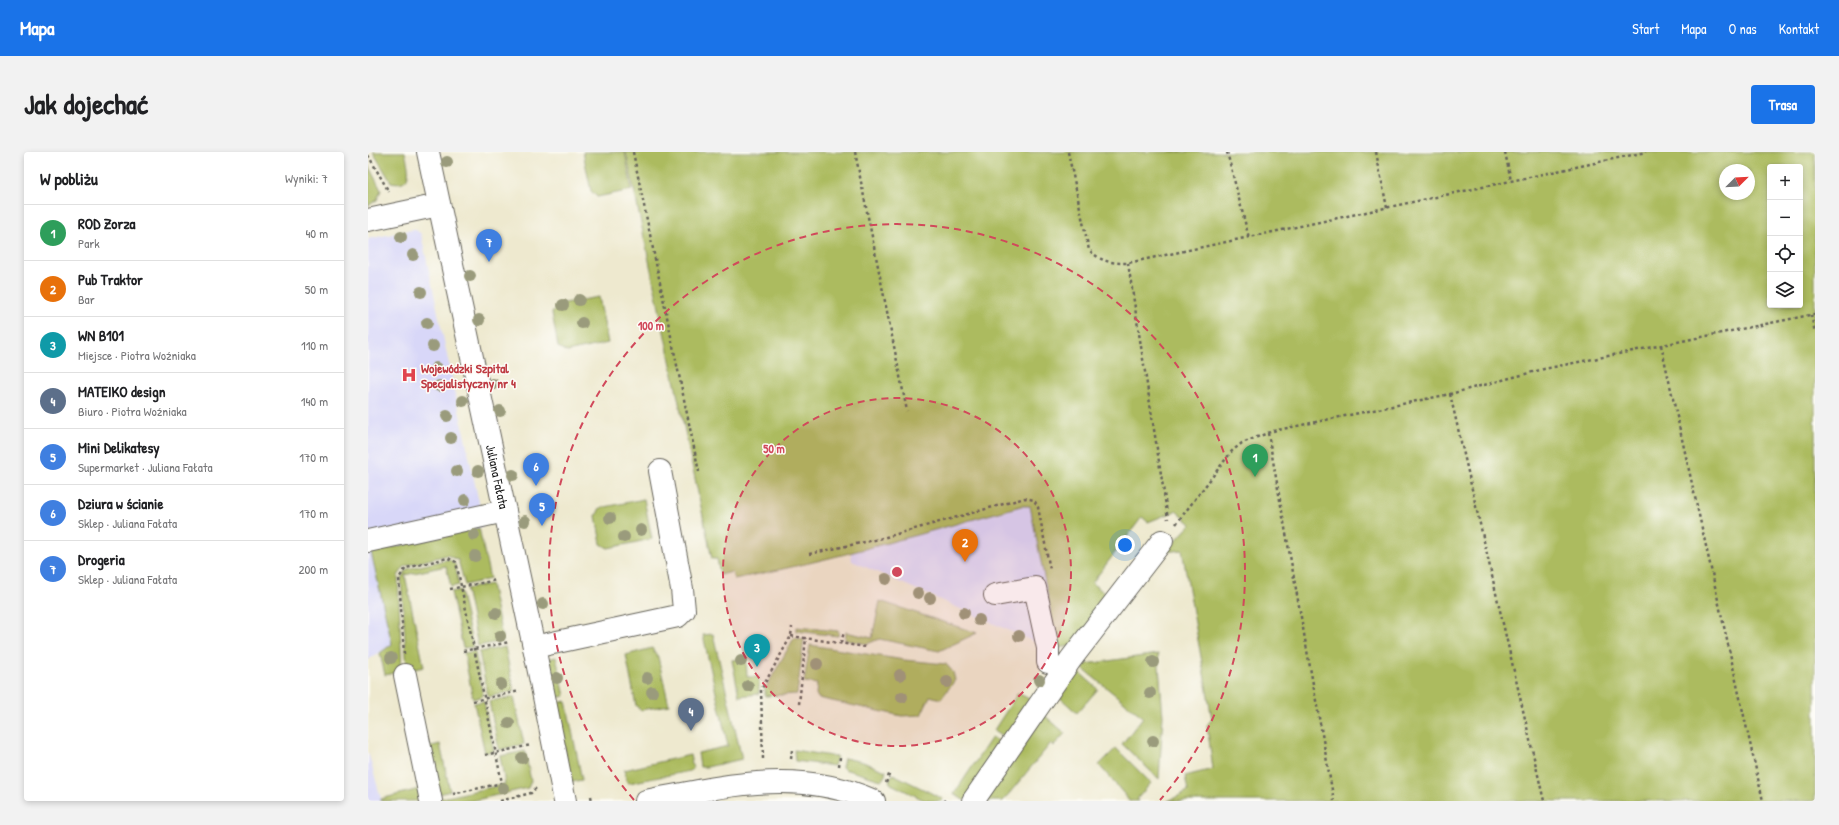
<!DOCTYPE html>
<html lang="pl">
<head>
<meta charset="utf-8">
<style>
  :root { --surface:#fff; --page:#f2f2f2; --text:#202124; --muted:#757577; --line:#e0e0e0; --accent:#1a73e8 }
  body { margin:0; font-family:"Patrick Hand",sans-serif; background:var(--page); color:var(--text) }
  .controls { position:absolute; right:12px; top:12px; display:grid; overflow:hidden; border-radius:4px; box-shadow:0 2px 6px #0003 }
  .controls button { width:36px; height:36px; display:grid; place-items:center; padding:0; border:0; border-bottom:1px solid var(--line); background:var(--surface); color:var(--text); font:20px sans-serif }
  .compass { position:absolute; left:1351px; top:12px; width:36px; height:36px; border-radius:50%; background:var(--surface); box-shadow:0 2px 6px #0003; rotate:66deg }
  .you { position:absolute; left:757px; top:393px; width:14px; height:14px; margin:-10px; border:3px solid #fff; border-radius:50%; background:#1a73e8; box-shadow:0 0 0 6px #1a73e833 }
  .badge { display:grid; place-items:center; width:26px; height:26px; border-radius:50%; background:var(--accent); color:#fff; font-size:13px; font-weight:700 }
  .pin { position:absolute; translate:-50% -33px; filter:drop-shadow(0 1px 2px #0008) }
  .pin::after { content:''; position:absolute; top:21px; width:14px; height:12px; background:inherit; clip-path:polygon(0 0,100% 0,50% 100%) }
  .list { margin:0; padding:0; list-style:none }
  h2 { display:flex; justify-content:space-between; align-items:center; height:52px; margin:0; padding:0 16px; font-size:17px }
  h2 small { font-size:13px; font-weight:400; color:var(--muted) }
  .list li { display:grid; grid-template-columns:26px 1fr auto; gap:12px; align-items:center; box-sizing:border-box; height:56px; padding:0 16px; border-top:1px solid var(--line) }
  .list b { display:block; font-size:15px; white-space:nowrap }
  .list p { margin:0; font-size:13px; white-space:nowrap; color:var(--muted) }
  .list em { font-size:13px; font-style:normal; color:var(--muted) }
  .icon { flex:none; width:22px; height:22px; fill:none; stroke:currentColor; stroke-width:2; stroke-linecap:round; stroke-linejoin:round }
  .map { position:relative; flex:none; width:1447px; height:649px; overflow:hidden; border-radius:4px }
  header { display:flex; align-items:center; gap:24px; box-sizing:border-box; height:56px; padding:0 20px; background:var(--accent); color:#fff }
  header strong { font-size:19px }
  nav { display:flex; gap:22px; margin-inline-start:auto; font-size:14px }
  .intro { display:flex; align-items:center; justify-content:space-between; box-sizing:border-box; height:96px; padding:0 24px }
  h1 { margin:0; font-size:28px }
  .button { padding:10px 18px; border-radius:4px; background:var(--accent); color:#fff; font-size:14px; font-weight:700 }
  main { display:flex; gap:24px; padding:0 24px }
  aside { flex:1; background:var(--surface); border-radius:4px; box-shadow:0 2px 6px #0003 }
  .map>svg:first-child { display:block }
  .built { fill:#d8d7f8 }
  .green { fill:#acbb5e; stroke:#646c3d; fill-rule:evenodd }
  .lines { fill:none; stroke-linecap:round; stroke-linejoin:round }
  .minor-casing { stroke:#66645b; stroke-width:24 }
  .path { stroke:#66645b; stroke-width:2.5; stroke-dasharray:3 3; stroke-linecap:butt }
  .minor { stroke:#fff; stroke-width:22 }
  .tree { fill:#9a9b7b }
  .ring { fill:none; stroke:#d1495b; stroke-width:2; stroke-dasharray:7 5 }
  .labels { text-anchor:middle; stroke-width:3; stroke-linejoin:round; paint-order:stroke }
  .health-label { font-size:13px; font-weight:bold; fill:#be3a42; stroke:#fdfcf7; text-anchor:start }
  .street-label { font-size:13px; fill:#1c1c1c; stroke:#fdfcf7 }
  .centre { fill:#d1495b; stroke:#fdfcf7; stroke-width:2 }
  .ring-label { font-size:12px; text-anchor:middle; font-weight:bold; fill:#d1495b; stroke:#fdfcf7; stroke-width:3; stroke-linejoin:round; paint-order:stroke }
</style>
</head>
<body>
<header>
<strong>Mapa</strong>
<nav><a>Start</a><a>Mapa</a><a>O nas</a><a>Kontakt</a></nav>
</header>
<div class="intro"><h1>Jak dojechać</h1><a class="button">Trasa</a></div>
<main>
<aside>
<h2>W pobliżu<small>Wyniki: 7</small></h2>
<ul class="list">
<li><span class="badge" style="background:#2e9e5b">1</span><div><b>ROD Zorza</b><p>Park</p></div><em>40 m</em></li>
<li><span class="badge" style="background:#e8710a">2</span><div><b>Pub Traktor</b><p>Bar</p></div><em>50 m</em></li>
<li><span class="badge" style="background:#0f9aa8">3</span><div><b>WN B101</b><p>Miejsce · Piotra Woźniaka</p></div><em>110 m</em></li>
<li><span class="badge" style="background:#5c6f8a">4</span><div><b>MATEIKO design</b><p>Biuro · Piotra Woźniaka</p></div><em>140 m</em></li>
<li><span class="badge" style="background:#3f7fe0">5</span><div><b>Mini Delikatesy</b><p>Supermarket · Juliana Fałata</p></div><em>170 m</em></li>
<li><span class="badge" style="background:#3f7fe0">6</span><div><b>Dziura w ścianie</b><p>Sklep · Juliana Fałata</p></div><em>170 m</em></li>
<li><span class="badge" style="background:#3f7fe0">7</span><div><b>Drogeria</b><p>Sklep · Juliana Fałata</p></div><em>200 m</em></li>
</ul>
</aside>
<div class="map">
<svg width="1447" height="649" viewBox="0 0 1447 649">
  <rect width="100%" height="100%" fill="#fdfcf7"/>
  <filter id="ink" filterUnits="userSpaceOnUse"><feTurbulence type="fractalNoise" baseFrequency=".025" numOctaves="2"/><feDisplacementMap in="SourceGraphic" scale="8" xChannelSelector="R" yChannelSelector="G"/><feConvolveMatrix kernelMatrix="1 2 1 2 8 2 1 2 1" color-interpolation-filters="sRGB"/></filter>
  <filter id="wash" filterUnits="userSpaceOnUse"><feTurbulence type="fractalNoise" baseFrequency=".012" numOctaves="4" result="noise"/><feDisplacementMap in="SourceGraphic" scale="16" xChannelSelector="R" yChannelSelector="G"/><feGaussianBlur stdDeviation="0.9" result="paint"/><feColorMatrix in="noise" values="0 0 0 0 0 0 0 0 0 0 0 0 0 0 0 0 0 1.4 0 .05"/><feComposite in="paint" operator="in"/></filter>
  <g filter="url(#wash)">
    <rect width="100%" height="100%" fill="#eee9cf"/>
    <!-- built -->
    <path class="built" d="M44,78H48L53,82L116,374L4,400L24,492L0,508V87Z
      M654,354H662L690,499L676,494L484,409L483,401Z
      M0,600L13,647V649H0Z"/>
    <!-- green -->
    <path class="green" d="M5,0H37C40,14 47,35 23,30Z
      M215,0H257L264,38L229,45L223,39Z
      M258,0H1447V649H800L820,639L817,624L845,617L839,573L844,567L814,398L797,400L823,372L808,359L780,370L774,365L724,431L743,446L703,494L690,496L662,354H653C558,380 463,409 366,427L364,420L352,423L349,407H344ZM1402,15H1432V153H1402ZM1357,18H1381V42H1357Z
      M0,13L13,38L9,48L0,54Z
      M231,145L240,191L199,200L190,195L184,161L191,152Z
      M276,347L284,387L240,396L233,392L228,364L232,356Z
      M111,376L122,427L97,433L90,408L79,403L37,414L30,424L34,519L17,523L12,501L24,492L3,400Z
      M81,407L87,412L91,433L83,435L78,414L37,423L56,515L39,519L33,426L39,417Z
      M123,432L135,489L110,494L98,437Z
      M92,438L105,495L95,496L83,440Z
      M512,449L609,481L571,499L511,487L499,492L477,488L478,480L504,486Z
      M428,475L471,479L470,484L428,479Z
      M345,482L374,607L339,615H332L330,601L360,594L335,483Z
      M426,486L436,487L429,542L397,544V537Z
      M442,493L536,508L578,512L585,520L587,528L573,547L562,544L553,563L534,564L450,546L448,542L449,532L436,530Z
      M137,495L146,539L120,545L111,500Z
      M284,496L290,505L301,553L273,558L268,554L258,503Z
      M107,499L115,544L105,547L96,501Z
      M790,502L795,564L791,627L754,592L775,565L715,517L718,512Z
      M188,505L197,544L187,546L179,507Z
      M378,506L379,525H391V542L371,544L364,508Z
      M711,520L730,537L709,561L689,543L702,525Z
      M650,541L665,549L640,587L626,578Z
      M146,545L156,592L131,598L121,549Z
      M116,549L126,599L117,601L106,551Z
      M198,549L214,628L203,630L188,551Z
      M676,563L697,581L686,594L683,591L635,649H617Z
      M624,585L637,593L597,649L586,642Z
      M72,592L82,639L68,643L60,595Z
      M748,596L783,631L769,647L770,649H762L731,613Z
      M426,598L469,605L466,614L427,609Z
      M157,599L163,629L160,636L103,649H70V647L137,632L132,604Z
      M322,603L325,617L322,619L261,631L259,630L256,618Z
      M476,606L495,610L518,619L516,627L513,628L476,617L474,615Z
      M525,622L575,647L574,649H558L523,632L521,629Z
      M51,637L57,649H13V647Z"/>
  </g>
  <g filter="url(#ink)">
    <g class="lines">
      <!-- minor casing -->
      <g class="minor-casing">
        <g id="minor">
          <path id="s1" d="M60,0L166,495L197,649"/>
          <path d="M0,68L71,53"/>
          <path d="M0,389L137,359"/>
          <path d="M627,443L667,436L680,496V510"/>
          <path d="M166,495L310,464L316,458L314,437L292,319"/>
          <path d="M37,523L63,649"/>
          <path d="M278,649C355,634 431,615 506,649"/>
          <path d="M605,649L703,507L794,389"/>
        </g>
      </g>
      <!-- path -->
      <path class="path" d="M265,0L331,320
        M487,0L539,259
        M700,0L721,98C734,110 742,111 760,111L1278,0
        M859,0L881,86
        M1008,0L1019,56
        M1137,0L1143,29
        M0,3L21,40
        M760,111L800,367
        M1443,163L1447,180
        M1293,193L1395,649
        M1082,242L1176,649
        M900,281L966,649
        M808,372L864,299L874,291L905,279L1082,242L1176,217L1447,162
        M441,402L511,387L657,346L666,348L670,355L682,418
        M82,437L129,428
        M423,484L498,495
        M473,491L476,480
        M95,499L142,490
        M36,502L31,426L38,416L80,406L88,410L134,631L85,642
        M105,549L152,539
        M431,552L438,486
        M117,603L163,593
        M395,607L393,538L423,484L424,475
        M423,607L424,598
        M471,614L472,605
        M518,631L522,620
        M223,644L224,649
        M132,649L163,641L170,634
        M576,649L577,648"/>
      <!-- minor -->
      <use href="#minor" class="minor"/>
    </g>
    <!-- trees -->
    <g class="tree">
      <circle cx="79" cy="10" r="6"/>
      <circle cx="33" cy="85" r="6"/>
      <circle cx="45" cy="103" r="6"/>
      <circle cx="102" cy="124" r="6"/>
      <circle cx="53" cy="140" r="6"/>
      <circle cx="211" cy="148" r="6"/>
      <circle cx="195" cy="153" r="6"/>
      <circle cx="111" cy="168" r="6"/>
      <circle cx="59" cy="171" r="6"/>
      <circle cx="214" cy="171" r="6"/>
      <circle cx="65" cy="194" r="6"/>
      <circle cx="68" cy="216" r="6"/>
      <circle cx="125" cy="232" r="6"/>
      <circle cx="71" cy="234" r="6"/>
      <circle cx="95" cy="249" r="6"/>
      <circle cx="132" cy="259" r="6"/>
      <circle cx="79" cy="264" r="6"/>
      <circle cx="83" cy="286" r="6"/>
      <circle cx="89" cy="319" r="6"/>
      <circle cx="110" cy="319" r="6"/>
      <circle cx="145" cy="323" r="6"/>
      <circle cx="97" cy="348" r="6"/>
      <circle cx="242" cy="366" r="6"/>
      <circle cx="157" cy="369" r="6"/>
      <circle cx="273" cy="378" r="6"/>
      <circle cx="106" cy="383" r="6"/>
      <circle cx="256" cy="385" r="6"/>
      <circle cx="107" cy="404" r="6"/>
      <circle cx="518" cy="427" r="6"/>
      <circle cx="550" cy="441" r="6"/>
      <circle cx="562" cy="446" r="6"/>
      <circle cx="175" cy="452" r="6"/>
      <circle cx="128" cy="461" r="6"/>
      <circle cx="596" cy="461" r="6"/>
      <circle cx="611" cy="468" r="6"/>
      <circle cx="132" cy="484" r="6"/>
      <circle cx="651" cy="484" r="6"/>
      <circle cx="23" cy="506" r="6"/>
      <circle cx="373" cy="509" r="6"/>
      <circle cx="785" cy="510" r="6"/>
      <circle cx="449" cy="512" r="6"/>
      <circle cx="532" cy="523" r="6"/>
      <circle cx="189" cy="526" r="6"/>
      <circle cx="279" cy="526" r="6"/>
      <circle cx="671" cy="528" r="6"/>
      <circle cx="579" cy="530" r="6"/>
      <circle cx="133" cy="532" r="6"/>
      <circle cx="380" cy="534" r="6"/>
      <circle cx="284" cy="540" r="6"/>
      <circle cx="782" cy="541" r="6"/>
      <circle cx="534" cy="545" r="6"/>
      <circle cx="141" cy="571" r="6"/>
      <circle cx="785" cy="589" r="6"/>
      <circle cx="154" cy="606" r="6"/>
      <circle cx="135" cy="636" r="6"/>
    </g>
  </g>
  <!-- distance rings -->
  <circle cx="529" cy="420" r="174" fill="#d1495b" fill-opacity=".12"/>
  <g class="ring">
    <circle cx="529" cy="420" r="174"/>
    <path d="M266 648A348 348 0 1 1 792 648"/>
  </g>
  <!-- icons -->
  <defs>
    <g id="hospital-bare" transform="scale(1.2)"><path d="M-5-5h3v3.5h4V-5h3V5h-3V1.5h-4V5h-3Z" fill="#e0444e" stroke="#fdfcf7" stroke-width="2.5" paint-order="stroke"/></g>
  </defs>
  <g fill-rule="evenodd">
    <use href="#hospital-bare" x="41" y="223"/>
  </g>
  <g class="labels">
    <!-- health labels -->
    <g class="health-label">
      <text x="53" y="221">Wojewódzki Szpital<tspan x="53" dy="15">Specjalistyczny nr 4</tspan></text>
    </g>
    <!-- street labels -->
    <g class="street-label">
      <text dy="5" stroke="none"><textPath href="#s1" startOffset="332">Juliana Fałata</textPath></text>
    </g>
  </g>
  <circle cx="529" cy="420" r="6" class="centre"/>
  <g class="ring-label">
    <text x="283" y="178">100 m</text>
    <text x="406" y="301">50 m</text>
  </g>
</svg>
<div class="controls">
<button>+</button>
<button>−</button>
<button><svg class="icon" aria-label="locate" viewBox="0 0 24 24"><circle cx="12" cy="12" r="6"/><path d="M12 2v4M12 18v4M2 12h4M18 12h4"/></svg></button>
<button><svg class="icon" aria-label="layers" viewBox="0 0 24 24"><path d="M12 4l9 5-9 5-9-5zM3 14l9 5 9-5"/></svg></button>
</div>
<svg class="compass" viewBox="-18 -18 36 36"><path d="M0-13l5 13h-10z" fill="#e53935"/><path d="M0 13l5-13h-10z" fill="#757577"/></svg>
<div class="you"></div>
<div class="pin badge" style="left:887px;top:325px;background:#2e9e5b">1</div>
<div class="pin badge" style="left:597px;top:410px;background:#e8710a">2</div>
<div class="pin badge" style="left:389px;top:515px;background:#0f9aa8">3</div>
<div class="pin badge" style="left:323px;top:579px;background:#5c6f8a">4</div>
<div class="pin badge" style="left:174px;top:374px;background:#3f7fe0">5</div>
<div class="pin badge" style="left:168px;top:334px;background:#3f7fe0">6</div>
<div class="pin badge" style="left:121px;top:110px;background:#3f7fe0">7</div>
</div>
</main>
</body>
</html>
